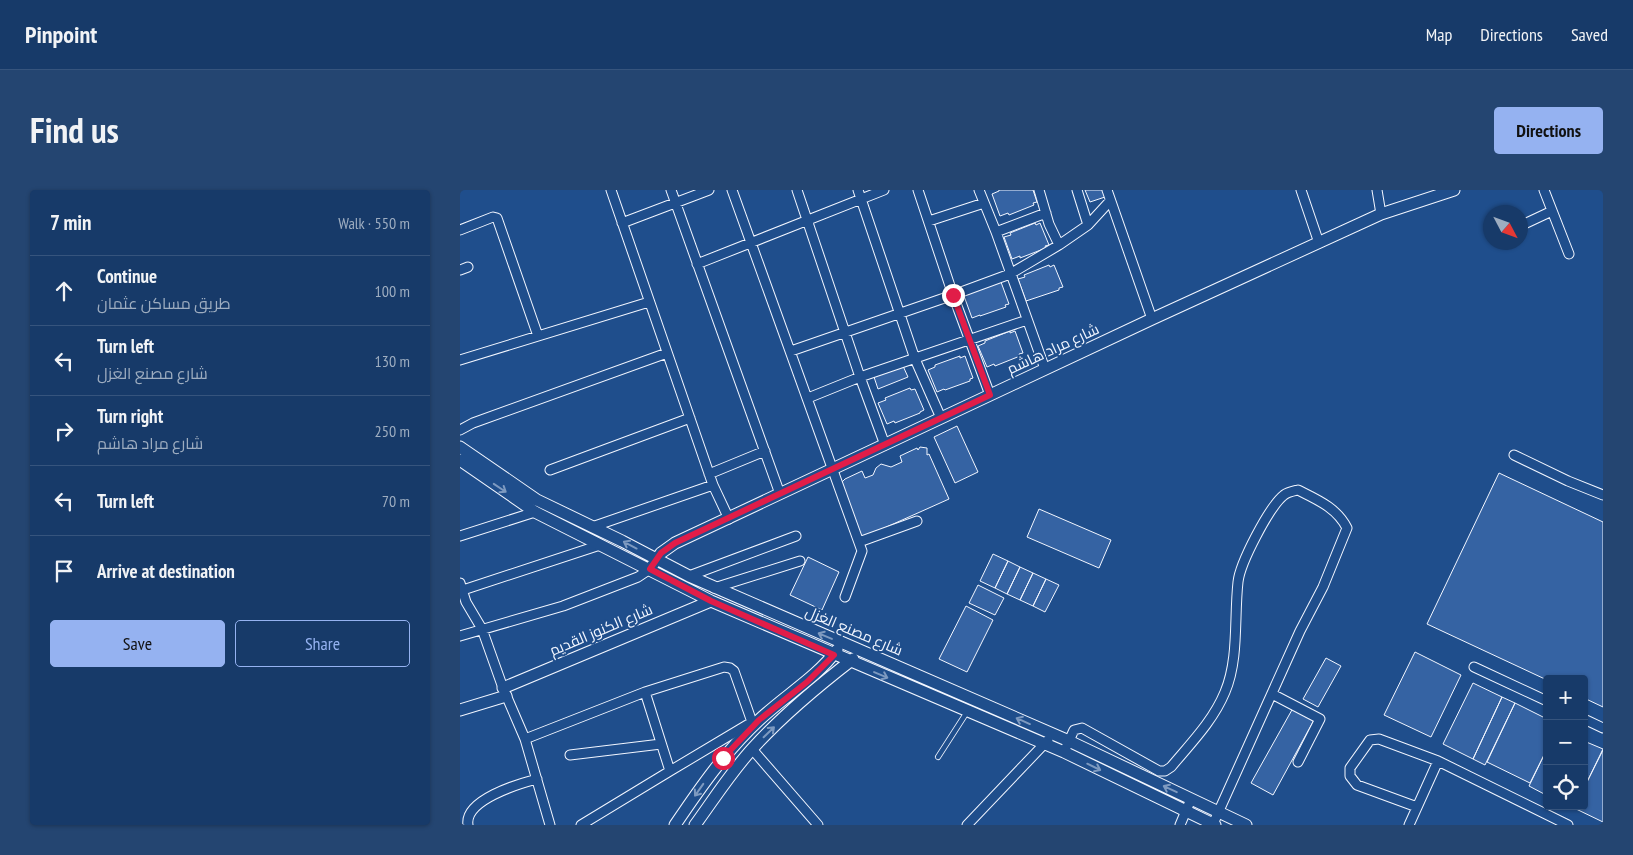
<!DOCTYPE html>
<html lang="en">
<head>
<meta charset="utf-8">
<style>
  :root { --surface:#173a69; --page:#244571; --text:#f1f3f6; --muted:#9eadc0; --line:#36547d; --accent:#95b2f1 }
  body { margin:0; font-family:"PT Sans Narrow",Cairo,sans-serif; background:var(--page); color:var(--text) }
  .controls { position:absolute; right:15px; bottom:15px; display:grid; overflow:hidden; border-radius:5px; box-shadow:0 1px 4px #0004 }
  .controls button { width:45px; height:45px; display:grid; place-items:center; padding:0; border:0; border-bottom:1px solid var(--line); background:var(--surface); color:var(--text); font:25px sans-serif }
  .compass { position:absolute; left:1023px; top:15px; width:45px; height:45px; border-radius:50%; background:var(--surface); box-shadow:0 1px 4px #0004; rotate:131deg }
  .stop { position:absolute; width:15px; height:15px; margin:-11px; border:4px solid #e11d48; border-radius:50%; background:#fff }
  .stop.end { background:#e11d48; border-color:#fff; box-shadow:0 1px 5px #0008 }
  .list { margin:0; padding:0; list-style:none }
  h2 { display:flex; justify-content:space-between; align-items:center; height:65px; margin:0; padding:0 20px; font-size:21px }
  h2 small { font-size:16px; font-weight:400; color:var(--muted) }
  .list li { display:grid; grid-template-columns:32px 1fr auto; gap:15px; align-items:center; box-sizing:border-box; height:70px; padding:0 20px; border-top:1px solid var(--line) }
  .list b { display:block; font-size:19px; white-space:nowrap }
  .list p { margin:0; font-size:16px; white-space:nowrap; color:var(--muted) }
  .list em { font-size:16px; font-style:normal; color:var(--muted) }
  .actions { display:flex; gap:10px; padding:15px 20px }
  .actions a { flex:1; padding:11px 0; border:1px solid var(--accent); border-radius:5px; text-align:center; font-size:18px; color:var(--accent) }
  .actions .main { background:var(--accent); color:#111 }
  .icon { flex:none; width:28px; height:28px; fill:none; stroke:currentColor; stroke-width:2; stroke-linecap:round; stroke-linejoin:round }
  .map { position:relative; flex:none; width:1143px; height:635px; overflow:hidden; border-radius:5px }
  header { display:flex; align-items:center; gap:30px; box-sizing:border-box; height:70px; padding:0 25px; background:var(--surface); border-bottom:1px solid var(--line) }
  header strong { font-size:24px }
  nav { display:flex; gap:28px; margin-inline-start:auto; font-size:18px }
  .intro { display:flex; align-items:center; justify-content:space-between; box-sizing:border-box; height:120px; padding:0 30px }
  h1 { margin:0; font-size:35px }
  .button { padding:12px 22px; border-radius:5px; background:var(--accent); color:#111; font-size:18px; font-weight:700 }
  main { display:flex; gap:30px; padding:0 30px }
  aside { flex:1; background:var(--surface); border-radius:5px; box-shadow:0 1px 4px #0004 }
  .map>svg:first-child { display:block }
  .building { fill:#3563a3; stroke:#f2f6ff }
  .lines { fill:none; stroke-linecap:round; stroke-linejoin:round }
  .service-casing { stroke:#f2f6ff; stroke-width:6 }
  .minor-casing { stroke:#f2f6ff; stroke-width:11 }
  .tertiary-casing { stroke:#f2f6ff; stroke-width:13 }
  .service { stroke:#1f4e8c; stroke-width:4.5 }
  .minor { stroke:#1f4e8c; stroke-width:9 }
  .tertiary { stroke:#1f4e8c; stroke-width:11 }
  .oneway { stroke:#7e9ac0 }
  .route { stroke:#e11d48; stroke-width:6 }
  .labels { text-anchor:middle; stroke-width:4; stroke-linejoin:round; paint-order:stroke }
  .street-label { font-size:15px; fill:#f2f6ff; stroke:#1f4e8c }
</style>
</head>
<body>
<header>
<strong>Pinpoint</strong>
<nav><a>Map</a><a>Directions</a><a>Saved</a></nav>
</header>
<div class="intro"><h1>Find us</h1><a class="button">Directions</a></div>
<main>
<aside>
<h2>7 min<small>Walk · 550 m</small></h2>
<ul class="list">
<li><svg class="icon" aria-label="ahead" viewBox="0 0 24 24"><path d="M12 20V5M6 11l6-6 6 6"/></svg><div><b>Continue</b><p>طريق مساكن عثمان</p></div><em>100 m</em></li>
<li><svg class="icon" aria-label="left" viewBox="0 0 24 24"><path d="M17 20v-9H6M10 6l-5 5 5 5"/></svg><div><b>Turn left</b><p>شارع مصنع الغزل</p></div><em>130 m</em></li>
<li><svg class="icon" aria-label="right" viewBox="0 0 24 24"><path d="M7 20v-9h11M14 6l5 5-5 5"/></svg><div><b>Turn right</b><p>شارع مراد هاشم</p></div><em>250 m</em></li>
<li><svg class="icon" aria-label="left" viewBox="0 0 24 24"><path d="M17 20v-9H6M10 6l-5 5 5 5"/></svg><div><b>Turn left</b></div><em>70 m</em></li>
<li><svg class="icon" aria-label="arrive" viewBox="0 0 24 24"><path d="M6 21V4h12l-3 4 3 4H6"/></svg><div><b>Arrive at destination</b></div></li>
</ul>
<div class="actions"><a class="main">Save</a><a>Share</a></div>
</aside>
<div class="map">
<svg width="1143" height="635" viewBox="0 0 1143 635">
  <rect width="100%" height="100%" fill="#1f4e8c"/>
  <!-- building -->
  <path class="building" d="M539,0H573L577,12L573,13L574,15L549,25L548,23L540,26L532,4L539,1Z
    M625,0H643L645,7L630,12Z
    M575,33L576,35L580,33L589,55L585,56L586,58L560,68V66L552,69L544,47L551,45L550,43Z
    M589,75L590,77L594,75L603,97L599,98V100L566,111L558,89L565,87L564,85Z
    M541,92L549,114L545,115L546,117L520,126V125L512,128L504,106L511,103L510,101Z
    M550,141V143L555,141L563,163L559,164L560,166L535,176L534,174L527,177L518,156L525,153V151Z
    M500,166V168L505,166L513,188L510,189V191L485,200L484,199L477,202L468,180L475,177V175Z
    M443,176L448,187L418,199L414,187Z
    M450,198L451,200L455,199L464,220L460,222V223L435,233L434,231L427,234L418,213L426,210L425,208Z
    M497,236L518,282L495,293L474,247Z
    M460,257L467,258V265L469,264L489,309L402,348L382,303L381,293L385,289L402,281L405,288L413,285L416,278L421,274L431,277L442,272L440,266L457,258L458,260Z
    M1039,283L1143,332V517L1124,508V489H1087V490L967,434Z
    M579,319L651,350L639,378L567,347Z
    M533,364L548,371L535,398L520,391Z
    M348,367L379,382L362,420L330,405Z
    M548,371L560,377L547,404L535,398Z
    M560,377L573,383L560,410L547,404Z
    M573,383L586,389L573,416L560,410Z
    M586,389L599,395L585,422L573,416Z
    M518,395L544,408L535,425L509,413Z
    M506,416L533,430L507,482L479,469Z
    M955,462L1001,485L971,547L924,525Z
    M866,468L881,476L858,517L843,509Z
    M1013,493L1042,507L1013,569L983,554Z
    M1042,507L1055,513L1025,575L1013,569Z
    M1055,513L1087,529V559L1070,593L1027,572Z
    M833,518L854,530L813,605L791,593Z
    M1124,551L1143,559L1124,598Z
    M1087,559V603L1086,605L1069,596Z
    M1143,560V632L1114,618L1115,616H1124V598Z"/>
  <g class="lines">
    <!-- service casing -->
    <g class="service-casing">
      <path id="service" d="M478,567L507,522"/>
    </g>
    <!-- minor casing -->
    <g class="minor-casing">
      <path id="minor" d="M211,0L320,304
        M272,0L402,361L385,407
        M337,0L400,187L425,255
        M398,0L455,169L481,228
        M458,0L493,105L530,205
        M519,0L536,42L585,179
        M579,0L589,34L599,55
        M647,0L692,129
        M841,0L859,53
        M917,0L921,24
        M1084,0L1109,64
        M469,31L524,13
        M162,33L249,0
        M628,35L650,11
        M1060,36L1092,21
        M0,40L33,27L37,28L78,146
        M536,42L586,23
        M237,74L424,0
        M0,80L8,77
        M331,161L493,105L550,84L599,55L628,35L617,0
        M0,170L189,112
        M348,208L400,187L567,130
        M0,240L13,233L207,163
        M1054,265L1108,291L1143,305
        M90,280L230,228
        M249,284L305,261
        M253,295L269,329
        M132,337L253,295L151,0
        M0,346L75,322
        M399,352L457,331
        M229,386L336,346
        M0,393L6,412L22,439L43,498L65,549L90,635
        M254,398L340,371
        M3,400L140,355
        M0,446L103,416L178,387L190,379
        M1014,477L1087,511
        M812,504L860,529L838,572
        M1124,529L1143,538
        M65,549L185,502L264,477L270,478L274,481L292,532L210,581
        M292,559L358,635
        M604,562L614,540L622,538L699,581H705L711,577C731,553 753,531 765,502C779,469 774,428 778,392C780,373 809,317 824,305C828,302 834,301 838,300C858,310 877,318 887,338L863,397L840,441L753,634
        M110,565L201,554
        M957,617L897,595L890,586V578L910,550L919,549L978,571L1108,635
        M8,635C4,610 58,594 77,589
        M121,635L210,581L185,502
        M507,635L588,550
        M720,635L731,609
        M949,635L978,571"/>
    </g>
    <!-- tertiary casing -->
    <g class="tertiary-casing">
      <path id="tertiary" d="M0,257L77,310L162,351L229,386L609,551L786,635
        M0,270L75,322L251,411L604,562L755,635
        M190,379L201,363L215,353L692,129L921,24L994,0
        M43,498L251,411
        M0,520L46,506
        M215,635C240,598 265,562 298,531C324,506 355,489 377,460
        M235,635C254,609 271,582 293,558C323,525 358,496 393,469"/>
    </g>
    <!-- service -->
    <use href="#service" class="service"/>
    <!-- minor -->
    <use href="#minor" class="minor"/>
    <!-- tertiary -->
    <use href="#tertiary" class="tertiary"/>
  </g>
  <!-- one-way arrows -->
  <defs><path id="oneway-shaft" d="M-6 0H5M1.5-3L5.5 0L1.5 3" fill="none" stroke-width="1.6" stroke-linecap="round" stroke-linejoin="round" transform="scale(1.25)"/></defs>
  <g class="oneway">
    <use href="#oneway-shaft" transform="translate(40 298) rotate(34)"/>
    <use href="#oneway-shaft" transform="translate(170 355) rotate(-152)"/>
    <use href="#oneway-shaft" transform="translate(365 446) rotate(-157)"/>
    <use href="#oneway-shaft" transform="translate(421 485) rotate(23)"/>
    <use href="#oneway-shaft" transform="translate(563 531) rotate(-156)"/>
    <use href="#oneway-shaft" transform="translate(309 542) rotate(-44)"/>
    <use href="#oneway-shaft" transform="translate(634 577) rotate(26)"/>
    <use href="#oneway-shaft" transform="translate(710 599) rotate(-155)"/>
    <use href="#oneway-shaft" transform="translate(239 600) rotate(125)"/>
  </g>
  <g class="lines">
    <!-- route -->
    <path class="route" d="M263,568L299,530L347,492L374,465L251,411L190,379L201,363L215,353L530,205L493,105"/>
  </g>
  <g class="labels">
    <!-- street labels -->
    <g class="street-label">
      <text transform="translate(593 159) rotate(-25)" y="5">شارع مراد هاشم</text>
      <text transform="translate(141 440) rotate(-23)" y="5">شارع الكنوز القديم</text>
      <text transform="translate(394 441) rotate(23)" y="5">شارع مصنع الغزل</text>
    </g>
  </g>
</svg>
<div class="controls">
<button>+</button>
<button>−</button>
<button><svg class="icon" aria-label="locate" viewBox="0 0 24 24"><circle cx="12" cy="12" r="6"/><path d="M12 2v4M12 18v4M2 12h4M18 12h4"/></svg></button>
</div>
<svg class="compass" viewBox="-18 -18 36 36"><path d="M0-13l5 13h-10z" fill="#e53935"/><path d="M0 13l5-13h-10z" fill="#9eadc0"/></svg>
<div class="stop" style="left:263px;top:568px"></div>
<div class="stop end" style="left:493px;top:105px"></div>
</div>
</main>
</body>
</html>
